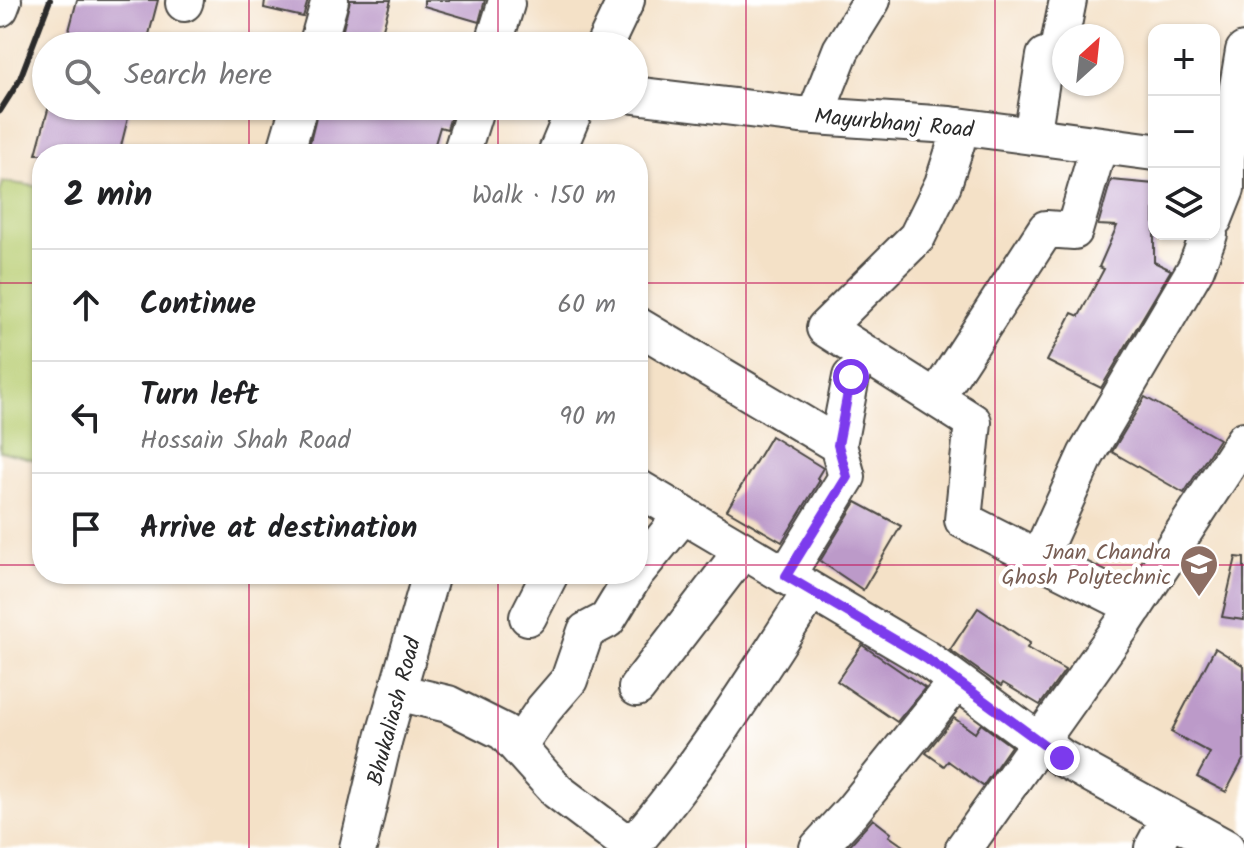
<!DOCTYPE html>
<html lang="en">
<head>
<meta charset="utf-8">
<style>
  :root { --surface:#fff; --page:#f2f2f2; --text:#202124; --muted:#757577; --line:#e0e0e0 }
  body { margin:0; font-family:Kalam,sans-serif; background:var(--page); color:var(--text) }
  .controls { position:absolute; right:24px; top:24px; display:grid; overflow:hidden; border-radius:16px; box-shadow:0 2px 6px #0004 }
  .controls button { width:72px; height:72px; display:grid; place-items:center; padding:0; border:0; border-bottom:2px solid var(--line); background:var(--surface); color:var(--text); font:40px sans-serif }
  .compass { position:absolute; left:1052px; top:24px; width:72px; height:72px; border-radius:50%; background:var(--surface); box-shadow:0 2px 6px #0004; rotate:27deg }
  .stop { position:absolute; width:24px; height:24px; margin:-18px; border:6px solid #7c3aed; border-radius:50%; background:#fff }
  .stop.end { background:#7c3aed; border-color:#fff; box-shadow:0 2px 8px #0008 }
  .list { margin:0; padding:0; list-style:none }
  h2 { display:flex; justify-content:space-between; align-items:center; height:104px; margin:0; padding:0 32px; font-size:34px }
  h2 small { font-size:26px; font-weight:400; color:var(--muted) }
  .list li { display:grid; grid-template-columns:52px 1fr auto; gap:24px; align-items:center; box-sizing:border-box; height:112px; padding:0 32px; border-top:2px solid var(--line) }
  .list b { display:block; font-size:30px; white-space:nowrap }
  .list p { margin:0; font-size:26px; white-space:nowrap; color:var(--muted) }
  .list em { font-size:26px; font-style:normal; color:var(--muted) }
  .icon { flex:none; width:44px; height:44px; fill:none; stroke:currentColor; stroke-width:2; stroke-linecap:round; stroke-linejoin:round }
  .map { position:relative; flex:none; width:1244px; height:848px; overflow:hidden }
  .search { position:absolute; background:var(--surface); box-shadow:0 2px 6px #0004; left:32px; top:32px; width:616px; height:88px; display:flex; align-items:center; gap:20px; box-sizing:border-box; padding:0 28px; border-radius:44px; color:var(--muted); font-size:30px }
  .panel { position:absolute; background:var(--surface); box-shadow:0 2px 6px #0004; left:32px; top:144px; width:616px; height:440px; border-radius:32px }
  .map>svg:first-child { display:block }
  .green { fill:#b7cc70; stroke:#717c4e; stroke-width:2 }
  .building { fill:#bc9ac9 }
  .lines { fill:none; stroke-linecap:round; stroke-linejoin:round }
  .minor-casing { stroke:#494642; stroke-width:40 }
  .minor { stroke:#fff; stroke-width:36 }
  .rail { stroke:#2b2b2b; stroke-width:6 }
  .route { stroke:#7c3aed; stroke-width:10 }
  .grid { fill:none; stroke:#c2185b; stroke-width:2; stroke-opacity:0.55 }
  .labels { text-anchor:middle; stroke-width:8; stroke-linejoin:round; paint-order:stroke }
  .street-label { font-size:22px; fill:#2b2b2b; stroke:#fff }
  .education-label { font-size:22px; fill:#785e54; stroke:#fff; text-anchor:end }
</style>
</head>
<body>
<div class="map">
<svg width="1244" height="848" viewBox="0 0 1244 848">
  <rect width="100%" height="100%" fill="#fff"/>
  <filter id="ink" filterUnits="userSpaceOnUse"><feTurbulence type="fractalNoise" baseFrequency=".0125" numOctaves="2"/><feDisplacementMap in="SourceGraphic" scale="16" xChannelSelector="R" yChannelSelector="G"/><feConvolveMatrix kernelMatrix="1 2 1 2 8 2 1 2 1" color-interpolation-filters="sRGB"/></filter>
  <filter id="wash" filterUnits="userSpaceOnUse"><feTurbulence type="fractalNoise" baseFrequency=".006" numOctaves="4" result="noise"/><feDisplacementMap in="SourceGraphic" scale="32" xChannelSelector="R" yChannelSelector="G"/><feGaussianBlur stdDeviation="1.8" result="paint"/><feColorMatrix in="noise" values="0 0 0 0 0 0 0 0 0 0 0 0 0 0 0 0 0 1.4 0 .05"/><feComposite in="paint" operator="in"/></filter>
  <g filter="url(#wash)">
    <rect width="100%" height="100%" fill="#f4e1c7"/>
    <!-- green -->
    <path class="green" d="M3,182L42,187V462L0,451V193Z"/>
    <g id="blocks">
      <!-- building -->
      <path class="building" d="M77,0H158L146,46H65Z
        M265,0H308L303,17L264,8Z
        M350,0H391L378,46H339Z
        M424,0H485L479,22L424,6Z
        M49,106H131L119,154H36Z
        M319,106H454L447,129L440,127L432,154H307Z
        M1111,180L1154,184V262L1171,270L1101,388L1047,361L1072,313L1079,316L1104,269L1099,267L1117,226L1098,225Z
        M1145,397L1219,439L1184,493L1112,452Z
        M771,436L823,468L817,478L820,480L782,542L727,510Z
        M856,502L901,526L863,590L820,561Z
        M1236,557L1244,558V620L1222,617Z
        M978,608L1030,643L1027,648L1065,670L1040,705L1003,683L1001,686L950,650Z
        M862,645L925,688L897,722L837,681Z
        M1215,648L1244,666V758L1226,792L1197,777L1210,753L1171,732Z
        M954,718L975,733L981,724L1011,746L983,786L948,761L944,766L926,753Z
        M873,819L891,833L889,836L906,848H847Z"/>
    </g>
  </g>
  <g filter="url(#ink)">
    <use href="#blocks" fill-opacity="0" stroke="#494642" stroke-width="2"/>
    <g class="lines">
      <!-- minor casing -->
      <g class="minor-casing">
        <path id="minor" d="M184,3L185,0
          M0,8L3,0
          M317,46L330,0
          M493,46L506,4
          M604,46L626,0
          M634,95L800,115L950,125L1154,152
          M815,116L841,50L872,0
          M958,126L956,144L943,184L917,237L825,328L973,422L963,520L1135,607
          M1032,136L1045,56L1057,55L1068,0
          M285,154L299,106
          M461,154L476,106
          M556,154L576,106
          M1214,219L1226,189V158L1244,51
          M638,326L838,445L847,477L786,576
          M936,398L1046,229L1074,231L1099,145
          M838,445L851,377
          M638,488L927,659L1062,758L1226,848
          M1038,560L1086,455L1196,268L1209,234
          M638,570L683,515
          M528,617L550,574
          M637,688L743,550
          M397,692L448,704L504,732L557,791L618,837L636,841C702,763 756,677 811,591
          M518,747L544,709L569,680L586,631L607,620L635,574
          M358,848L384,738L431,574
          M818,848L852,811L957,681
          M964,848L1124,623L1244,440
          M1153,848L1169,818"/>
      </g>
      <!-- minor -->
      <use href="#minor" class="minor"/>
      <!-- rail -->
      <path class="rail" d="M0,111L19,81L50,0"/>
    </g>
  </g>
  <g class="lines" filter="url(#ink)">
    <!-- route -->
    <path class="route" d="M851,377L838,445L847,477L786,576L927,659L1062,758"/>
  </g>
  <!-- grid -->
  <path class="grid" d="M249,0V46M498,0V46M746,0V848M995,0V848M249,106V154M498,106V154M0,283H42M638,283H1244M0,565H42M638,565H1244M249,574V848M498,574V848"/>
  <!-- icons -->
  <defs>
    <g id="university-pin" transform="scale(2)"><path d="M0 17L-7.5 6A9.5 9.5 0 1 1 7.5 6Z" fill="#8d6e63" stroke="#fff"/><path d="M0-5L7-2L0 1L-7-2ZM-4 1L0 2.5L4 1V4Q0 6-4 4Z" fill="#fff"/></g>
  </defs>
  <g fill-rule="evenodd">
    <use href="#university-pin" x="1199" y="564"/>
  </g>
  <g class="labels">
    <!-- street labels -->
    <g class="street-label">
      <text transform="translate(894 122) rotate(5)" y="8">Mayurbhanj Road</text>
      <text transform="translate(393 711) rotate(-75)" y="8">Bhukaliash Road</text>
    </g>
    <!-- education labels -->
    <g class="education-label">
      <text x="1171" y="559">Jnan Chandra<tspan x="1171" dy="25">Ghosh Polytechnic</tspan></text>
    </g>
  </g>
</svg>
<div class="controls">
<button>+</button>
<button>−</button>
<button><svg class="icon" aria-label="layers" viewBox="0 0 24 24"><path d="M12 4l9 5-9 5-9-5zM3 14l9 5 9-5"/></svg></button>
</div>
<svg class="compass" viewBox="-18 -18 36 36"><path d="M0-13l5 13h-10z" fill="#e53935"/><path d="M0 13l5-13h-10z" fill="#757577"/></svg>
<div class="stop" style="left:851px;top:377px"></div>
<div class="stop end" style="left:1062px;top:758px"></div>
<div class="search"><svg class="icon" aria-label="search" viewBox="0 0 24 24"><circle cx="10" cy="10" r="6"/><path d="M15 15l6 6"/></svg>Search here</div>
<section class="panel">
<h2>2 min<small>Walk · 150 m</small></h2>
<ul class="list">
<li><svg class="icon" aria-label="ahead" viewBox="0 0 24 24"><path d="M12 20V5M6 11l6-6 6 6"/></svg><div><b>Continue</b></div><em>60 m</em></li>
<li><svg class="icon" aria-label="left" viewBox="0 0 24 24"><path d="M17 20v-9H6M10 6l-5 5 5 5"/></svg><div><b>Turn left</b><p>Hossain Shah Road</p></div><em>90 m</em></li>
<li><svg class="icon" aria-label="arrive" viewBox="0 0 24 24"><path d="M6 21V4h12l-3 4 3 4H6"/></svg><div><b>Arrive at destination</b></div></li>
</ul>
</section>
</div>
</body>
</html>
